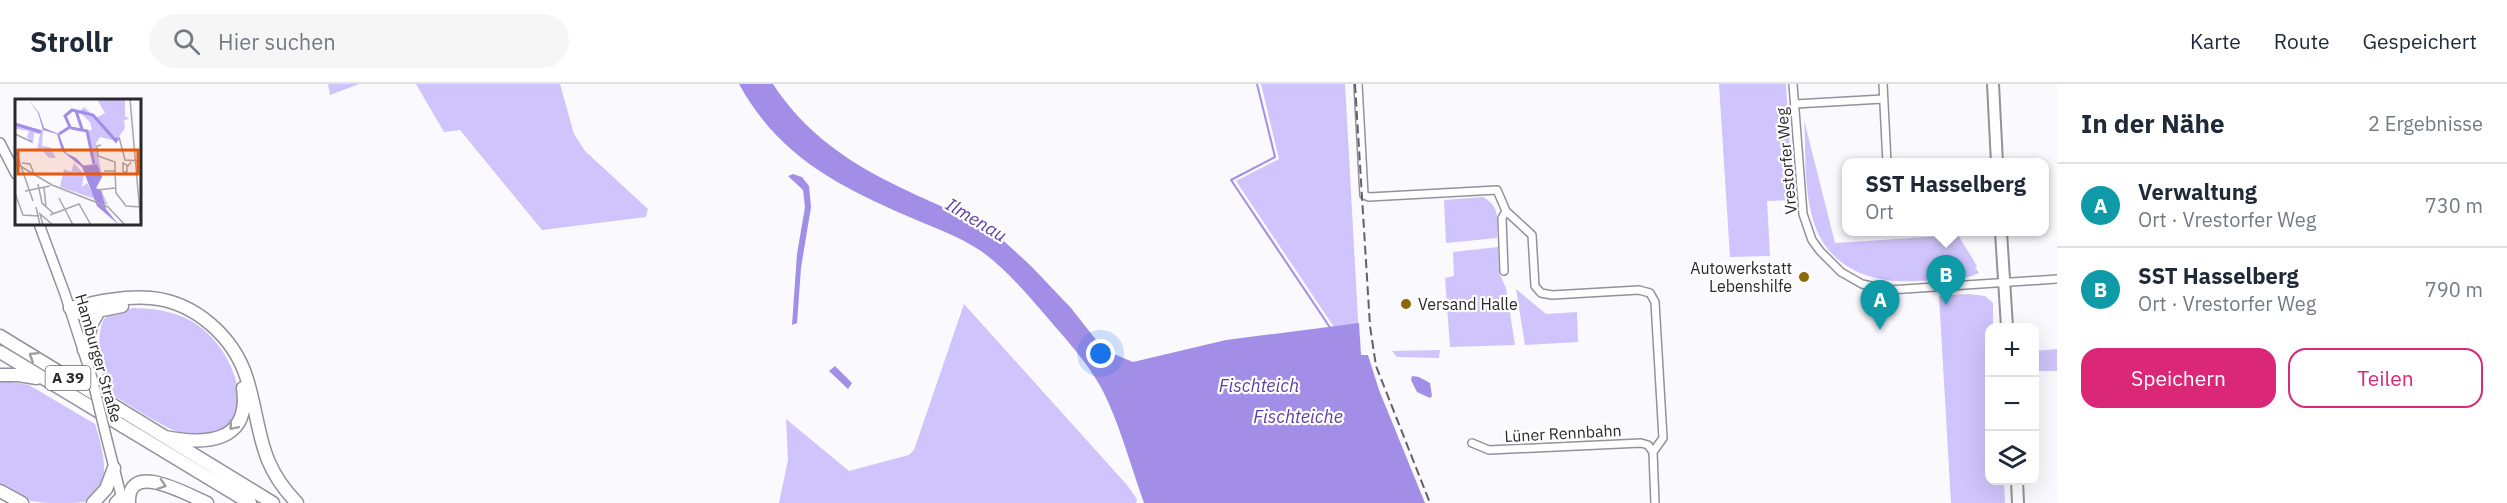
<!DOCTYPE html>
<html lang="de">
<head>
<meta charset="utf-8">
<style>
  :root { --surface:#fff; --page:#f6f6f7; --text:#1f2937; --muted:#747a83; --line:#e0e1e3; --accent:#db2777 }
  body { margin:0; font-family:"IBM Plex Sans",sans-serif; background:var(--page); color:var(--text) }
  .controls { position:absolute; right:18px; bottom:18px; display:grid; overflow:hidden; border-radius:12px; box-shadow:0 6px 24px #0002 }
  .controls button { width:54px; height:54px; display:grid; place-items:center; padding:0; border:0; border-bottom:2px solid var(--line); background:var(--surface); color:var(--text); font:30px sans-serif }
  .you { position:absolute; left:1101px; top:270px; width:21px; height:21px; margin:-15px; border:4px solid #fff; border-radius:50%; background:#1a73e8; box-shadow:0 0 0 9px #1a73e833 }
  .badge { display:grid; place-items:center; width:39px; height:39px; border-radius:50%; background:var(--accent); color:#fff; font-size:20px; font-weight:700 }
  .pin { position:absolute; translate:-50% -50px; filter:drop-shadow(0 2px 3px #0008) }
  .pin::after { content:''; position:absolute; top:32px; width:21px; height:18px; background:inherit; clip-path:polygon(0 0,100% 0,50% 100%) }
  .popup { position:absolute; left:1842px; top:74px; width:207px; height:78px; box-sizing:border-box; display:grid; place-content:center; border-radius:12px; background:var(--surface); filter:drop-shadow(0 2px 4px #0005); font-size:20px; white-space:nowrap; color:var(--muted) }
  .popup b { font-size:22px; color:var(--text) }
  .popup::after { content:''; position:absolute; left:50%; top:100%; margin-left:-12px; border:12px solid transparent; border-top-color:var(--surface) }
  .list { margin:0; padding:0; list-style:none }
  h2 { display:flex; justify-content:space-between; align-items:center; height:78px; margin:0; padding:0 24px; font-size:26px }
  h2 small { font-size:20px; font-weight:400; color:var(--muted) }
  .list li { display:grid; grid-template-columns:39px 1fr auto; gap:18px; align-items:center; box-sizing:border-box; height:84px; padding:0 24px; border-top:2px solid var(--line) }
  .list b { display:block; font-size:22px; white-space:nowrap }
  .list p { margin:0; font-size:20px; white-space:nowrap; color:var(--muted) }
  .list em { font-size:20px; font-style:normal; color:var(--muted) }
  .actions { display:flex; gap:12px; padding:18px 24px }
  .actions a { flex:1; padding:14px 0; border:2px solid var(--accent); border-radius:18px; text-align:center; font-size:21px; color:var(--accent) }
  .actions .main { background:var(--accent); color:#fff }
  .icon { flex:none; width:33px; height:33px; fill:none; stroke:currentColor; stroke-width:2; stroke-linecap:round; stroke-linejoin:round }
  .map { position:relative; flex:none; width:2057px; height:419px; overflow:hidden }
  header { display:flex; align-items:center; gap:36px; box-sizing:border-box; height:84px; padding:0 30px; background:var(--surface); border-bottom:2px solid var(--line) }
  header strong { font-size:28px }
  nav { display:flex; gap:33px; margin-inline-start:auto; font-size:21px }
  .search { width:420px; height:54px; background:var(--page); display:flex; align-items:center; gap:15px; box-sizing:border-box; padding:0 21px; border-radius:33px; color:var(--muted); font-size:22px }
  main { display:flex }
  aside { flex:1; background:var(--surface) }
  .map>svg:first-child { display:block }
  .green { fill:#cfc4fb }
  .water { fill:#a38ee7 }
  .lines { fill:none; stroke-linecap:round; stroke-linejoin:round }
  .stream { stroke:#a38ee7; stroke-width:2 }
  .street-casing { stroke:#93919c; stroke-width:10 }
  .secondary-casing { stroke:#93919c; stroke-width:12 }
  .primary-casing { stroke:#93919c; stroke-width:14 }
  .highway-casing { stroke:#93919c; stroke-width:15 }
  .street { stroke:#fff; stroke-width:7 }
  .secondary { stroke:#fff; stroke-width:9 }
  .primary { stroke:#fff; stroke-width:10 }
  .highway { stroke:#fff; stroke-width:12 }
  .rail { stroke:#626266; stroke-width:2; stroke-dasharray:9 4.5; stroke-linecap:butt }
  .secondary-bridge-casing { stroke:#93919c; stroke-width:12; stroke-linecap:butt }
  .secondary-bridge { stroke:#fff; stroke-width:9 }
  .oneway { stroke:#9f9fa1 }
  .poi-dot { fill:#8c6808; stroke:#fff; stroke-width:2 }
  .labels { text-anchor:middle; stroke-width:4.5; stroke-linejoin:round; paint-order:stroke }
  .shield { fill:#fff; stroke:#6a6a6d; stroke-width:1.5 }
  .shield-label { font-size:15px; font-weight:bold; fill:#2a2a2e }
  .street-label { font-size:16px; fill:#2a2a2e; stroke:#fff }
  .poi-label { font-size:16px; fill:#2a2a2e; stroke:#fff; text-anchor:end }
  .water-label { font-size:18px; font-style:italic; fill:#5e3da4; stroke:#fff }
  .inset-river { fill:none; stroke:#a38ee7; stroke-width:3 }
  .inset-road { fill:none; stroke:#a7a6ab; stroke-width:1.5 }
  .view { fill:#e8590c; fill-opacity:0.15; stroke:#e8590c; stroke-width:3 }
  .inset-edge { fill:none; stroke:#2a2a2e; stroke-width:3 }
</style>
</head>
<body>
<header>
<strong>Strollr</strong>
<div class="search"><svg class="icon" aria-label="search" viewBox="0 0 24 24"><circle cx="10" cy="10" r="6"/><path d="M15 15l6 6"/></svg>Hier suchen</div>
<nav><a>Karte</a><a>Route</a><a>Gespeichert</a></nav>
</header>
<main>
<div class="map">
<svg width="2057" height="419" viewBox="0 0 2057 419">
  <rect width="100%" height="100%" fill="#faf9fe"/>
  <!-- green -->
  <path class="green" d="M328,0H359L330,11Z
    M416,0H560L574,50L585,67L648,125L646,133L542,146L460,46L444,48Z
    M1261,0H1345L1360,272L1395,419L1334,243L1236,97L1279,75Z
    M1719,0H1786L1793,116L1767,117L1770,172L1730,173Z
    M1804,36L1835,159L1958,151L1977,182L1975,183L1979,189C1960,198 1936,196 1915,197C1866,200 1822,180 1811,128C1804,99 1806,66 1804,36Z
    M1483,113C1501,123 1497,136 1497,154L1446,159L1444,116Z
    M1498,163L1499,189L1506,204L1515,261L1450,263L1445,194L1454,192L1453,168Z
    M1516,205L1546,230L1577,228L1578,258L1525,261Z
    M1968,210L1985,212L1993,219V243H1990V396L2004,397L2005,419H1951L1939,212Z
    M964,220L1127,401L1137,415L1136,419H779L788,376L786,335L849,387L909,371L914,366Z
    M133,224C153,224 173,227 191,237C242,265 268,364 186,351C172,349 121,316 106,307C101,292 94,244 106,233C113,226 124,226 133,224Z
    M2057,265V287H2035V267Z
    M1440,266L1439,274L1397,273L1392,267Z
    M0,296L29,301L95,340C102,363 116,407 84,418C77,419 68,419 61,419C31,419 25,417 0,402Z"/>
  <!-- water -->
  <path class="water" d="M739,0H773C824,78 901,103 981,140L995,149L1031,182L1071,224L1104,266L1133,278L1226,256L1359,239L1361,271H1368L1379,306L1425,419H1144C1132,386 1123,352 1109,320C1095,286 1069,259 1046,232C1026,209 1006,185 981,167C959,152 932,143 907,132C835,100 779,72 739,0Z
    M793,90L802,93L809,102L811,123L801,184L797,239L792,241L797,170L805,123L803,106L788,92Z
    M835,282L852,299L848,305L829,287Z
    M1412,292L1419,293L1430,299L1432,312L1430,314L1417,308L1411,296Z"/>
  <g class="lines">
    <!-- stream -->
    <path class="stream" d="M1257,0L1275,73L1231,96L1331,245"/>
    <!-- street casing -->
    <g class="street-casing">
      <path id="street" d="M1358,0L1364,111L1369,113L1497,106L1506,127L1532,151L1535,202L1541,209L1552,211L1639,206L1650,209L1655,218L1663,354L1653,368
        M1793,0L1803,130L1812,156L1820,167L1841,188L1862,200L1889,206L2057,195
        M1883,0L1887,79
        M1795,20L1883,15
        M1504,187L1502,134L1506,127
        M1472,359L1489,366L1641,359L1648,361L1653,368L1655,419"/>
    </g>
    <!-- secondary casing -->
    <g class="secondary-casing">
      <path id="secondary" d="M0,59L16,90
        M39,140L65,210L92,294
        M106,352L123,419"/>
    </g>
    <!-- primary casing -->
    <g class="primary-casing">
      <path id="primary" d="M1993,0L1997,79
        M2001,148L2007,243
        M2017,396L2018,419"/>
    </g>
    <!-- highway casing -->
    <g class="highway-casing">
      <path id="highway" d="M70,224C96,218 124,212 151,214C195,218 234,253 247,295C262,345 257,378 297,419
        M70,224L82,230L122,222
        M0,252L273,419
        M84,266L92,239L99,227
        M0,268L250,419
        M0,291H18L37,294
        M165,353C205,361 251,359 243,304
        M0,407L22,419
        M93,419L106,405L114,384
        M116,419L121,414
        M129,419C127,375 188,411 207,419"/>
    </g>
    <!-- street -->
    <use href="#street" class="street"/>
    <!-- secondary -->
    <use href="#secondary" class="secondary"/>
    <!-- primary -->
    <use href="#primary" class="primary"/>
    <!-- highway -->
    <use href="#highway" class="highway"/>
    <!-- rail -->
    <path class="rail" d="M1355,0L1370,242L1376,282L1430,419"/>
    <!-- secondary-bridge casing -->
    <g class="secondary-bridge-casing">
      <path id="secondary-bridge" d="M92,294L106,352"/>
    </g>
    <!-- secondary-bridge -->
    <use href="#secondary-bridge" class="secondary-bridge"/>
  </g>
  <!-- one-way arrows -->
  <defs><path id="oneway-chevron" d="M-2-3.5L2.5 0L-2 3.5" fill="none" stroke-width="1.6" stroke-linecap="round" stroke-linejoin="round" transform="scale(1.5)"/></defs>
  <g class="oneway">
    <use href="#oneway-chevron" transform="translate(33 272) rotate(-148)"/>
    <use href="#oneway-chevron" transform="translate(233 342) rotate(130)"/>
    <use href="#oneway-chevron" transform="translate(162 401) rotate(19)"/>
  </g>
  <!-- markers -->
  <g class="poi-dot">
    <circle cx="1804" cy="193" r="6"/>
    <circle cx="1406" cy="220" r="6"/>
  </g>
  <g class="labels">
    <!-- shield labels -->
    <rect class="shield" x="45.5" y="282" width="45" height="24" rx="4.5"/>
    <g class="shield-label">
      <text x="68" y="299">A 39</text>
    </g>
    <!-- street labels -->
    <g class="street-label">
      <text transform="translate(1786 77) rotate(-95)" y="6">Vrestorfer Weg</text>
      <text transform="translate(99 274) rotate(74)" y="6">Hamburger Straße</text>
      <text transform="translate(1563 349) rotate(-3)" y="6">Lüner Rennbahn</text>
    </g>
    <!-- poi labels -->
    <g class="poi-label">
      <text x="1792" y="190">Autowerkstatt<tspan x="1792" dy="18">Lebenshilfe</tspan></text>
      <text x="1418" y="226" text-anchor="start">Versand Halle</text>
    </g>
    <!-- water labels -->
    <g class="water-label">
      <text transform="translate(976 136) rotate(31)" y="6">Ilmenau</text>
      <text x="1259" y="308">Fischteich</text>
      <text x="1298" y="339">Fischteiche</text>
    </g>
  </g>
  <!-- overview -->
  <g transform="translate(15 15)">
    <rect width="126" height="126" fill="#faf9fe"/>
    <path d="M82,0H110V17L114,20L109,21L110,29L101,42L85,38L81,44L87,78L80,90L86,91L93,106L82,103L68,66L81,65L75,56L72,32L77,31L75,23L64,13L69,8L81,19L90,14ZM0,25L28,31L27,47L35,48L41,59H34L26,50L22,51L25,35L19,34L18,45L12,38L14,32L1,30ZM59,64L69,75L67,88L72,84L80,100L45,88L49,70L56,73Z" fill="#cfc4fb"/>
    <path d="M13,0L24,14L29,29L44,35L51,54L61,59L69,67L82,65L87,78L81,89L86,91L91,110L104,126L82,107L67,68L47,52L42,35L28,31L23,14Z" fill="#a38ee7"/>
    <path class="inset-river" d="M61,12L67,30M0,25L26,33M56,29L72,32L79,65M44,35L55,28L50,17L57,11L78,16L101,42L103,39"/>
    <path class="inset-road" d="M115,0L126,126M0,35L17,43M104,38L110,61L126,62M86,46L82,47L83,57L100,63V72M0,50L18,102M0,64L37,86L93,108L110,126M7,64L15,65L19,75M112,67V73H108V64L113,67L116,63M89,72H100L101,94L111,107L126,108M23,85L27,104L39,115M29,88L31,108M82,91L100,89M10,92L35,87M0,94L8,116L24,117M44,99L58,126M21,108L25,126M35,116L64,105L76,126M28,126L25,115L38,126"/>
    <path class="view" d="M3,51H123V75H3Z"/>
    <rect width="126" height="126" class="inset-edge"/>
  </g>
</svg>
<div class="controls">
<button>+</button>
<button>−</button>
<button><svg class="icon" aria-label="layers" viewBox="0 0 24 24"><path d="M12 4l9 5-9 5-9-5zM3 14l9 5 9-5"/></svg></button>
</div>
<div class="you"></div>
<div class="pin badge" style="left:1880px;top:246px;background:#0f9aa8">A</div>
<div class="pin badge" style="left:1946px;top:221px;background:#0f9aa8">B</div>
<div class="popup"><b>SST Hasselberg</b>Ort</div>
</div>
<aside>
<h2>In der Nähe<small>2 Ergebnisse</small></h2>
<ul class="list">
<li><span class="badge" style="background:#0f9aa8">A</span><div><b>Verwaltung</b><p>Ort · Vrestorfer Weg</p></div><em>730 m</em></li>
<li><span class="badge" style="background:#0f9aa8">B</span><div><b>SST Hasselberg</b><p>Ort · Vrestorfer Weg</p></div><em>790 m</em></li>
</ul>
<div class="actions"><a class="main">Speichern</a><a>Teilen</a></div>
</aside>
</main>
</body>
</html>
